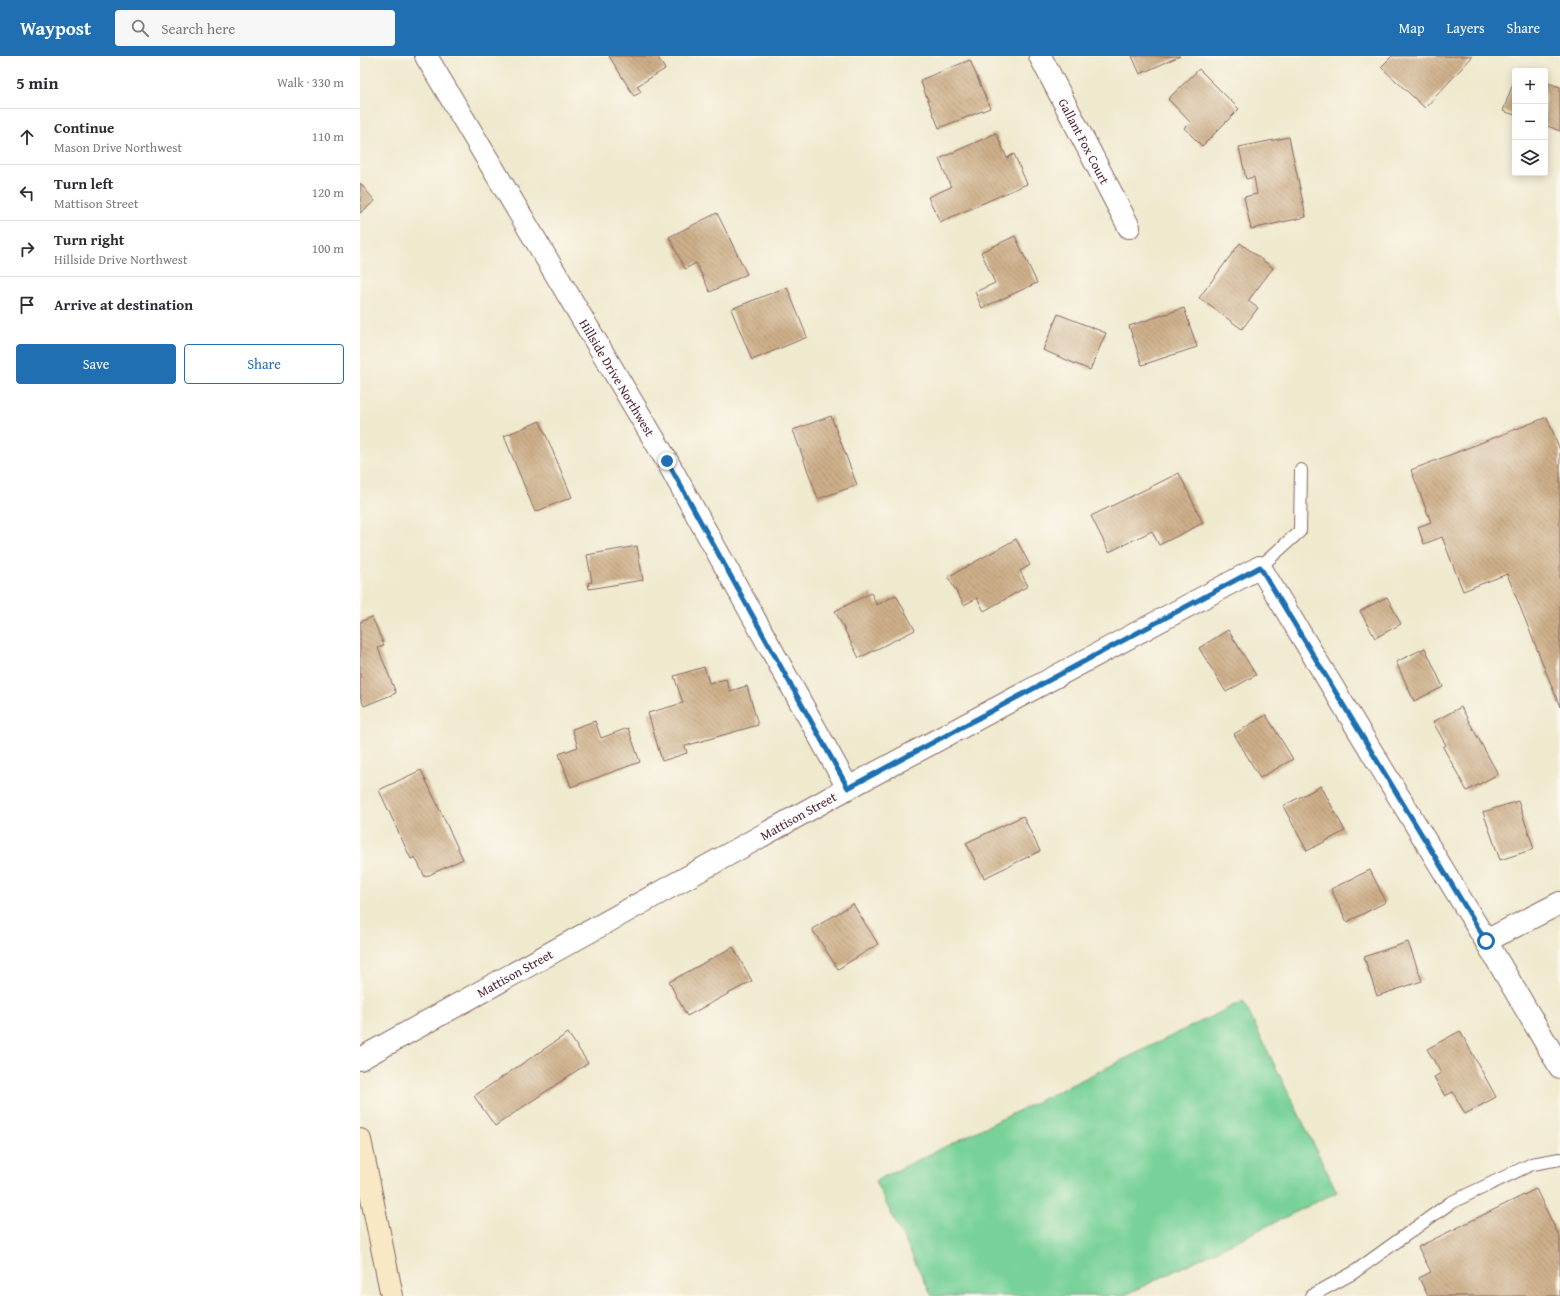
<!DOCTYPE html>
<html lang="en">
<head>
<meta charset="utf-8">
<style>
  :root { --surface:#fff; --page:#f7f7f7; --text:#2b2b33; --muted:#7c7c81; --line:#e1e1e2; --accent:#1f6fb2 }
  body { margin:0; font-family:"Gentium Book Plus",serif; background:var(--page); color:var(--text) }
  .controls { position:absolute; right:12px; top:12px; display:grid; overflow:hidden; border-radius:4px; box-shadow:0 2px 10px #0003 }
  .controls button { width:36px; height:36px; display:grid; place-items:center; padding:0; border:0; border-bottom:1px solid var(--line); background:var(--surface); color:var(--text); font:20px sans-serif }
  .stop { position:absolute; width:12px; height:12px; margin:-9px; border:3px solid #1f6fb2; border-radius:50%; background:#fff }
  .stop.end { background:#1f6fb2; border-color:#fff; box-shadow:0 1px 4px #0008 }
  .list { margin:0; padding:0; list-style:none }
  h2 { display:flex; justify-content:space-between; align-items:center; height:52px; margin:0; padding:0 16px; font-size:17px }
  h2 small { font-size:13px; font-weight:400; color:var(--muted) }
  .list li { display:grid; grid-template-columns:26px 1fr auto; gap:12px; align-items:center; box-sizing:border-box; height:56px; padding:0 16px; border-top:1px solid var(--line) }
  .list b { display:block; font-size:15px; white-space:nowrap }
  .list p { margin:0; font-size:13px; white-space:nowrap; color:var(--muted) }
  .list em { font-size:13px; font-style:normal; color:var(--muted) }
  .actions { display:flex; gap:8px; padding:12px 16px }
  .actions a { flex:1; padding:9px 0; border:1px solid var(--accent); border-radius:4px; text-align:center; font-size:14px; color:var(--accent) }
  .actions .main { background:var(--accent); color:#fff }
  .icon { flex:none; width:22px; height:22px; fill:none; stroke:currentColor; stroke-width:2; stroke-linecap:round; stroke-linejoin:round }
  .map { position:relative; flex:none; width:1200px; height:1240px; overflow:hidden }
  header { display:flex; align-items:center; gap:24px; box-sizing:border-box; height:56px; padding:0 20px; background:var(--accent); color:#fff }
  header strong { font-size:19px }
  nav { display:flex; gap:22px; margin-inline-start:auto; font-size:14px }
  .search { width:280px; height:36px; background:var(--page); display:flex; align-items:center; gap:10px; box-sizing:border-box; padding:0 14px; border-radius:4px; color:var(--muted); font-size:15px }
  main { display:flex }
  aside { flex:1; background:var(--surface) }
  .map>svg:first-child { display:block }
  .pitch { fill:#77d198; stroke:#607862 }
  .building { fill:url(#building-back-hatch) }
  .lines { fill:none; stroke-linecap:round; stroke-linejoin:round }
  .service-casing { stroke:#846664; stroke-width:14 }
  .minor-casing { stroke:#846664; stroke-width:24 }
  .secondary-casing { stroke:#846664; stroke-width:24 }
  .service { stroke:#fff; stroke-width:12 }
  .minor { stroke:#fff; stroke-width:22 }
  .secondary { stroke:#f8e8c3; stroke-width:22 }
  .route { stroke:#1f6fb2; stroke-width:5 }
  .labels { text-anchor:middle; stroke-width:3; stroke-linejoin:round; paint-order:stroke }
  .street-label { font-size:13px; fill:#4a1f2b; stroke:#fbf7ec }
</style>
</head>
<body>
<header>
<strong>Waypost</strong>
<div class="search"><svg class="icon" aria-label="search" viewBox="0 0 24 24"><circle cx="10" cy="10" r="6"/><path d="M15 15l6 6"/></svg>Search here</div>
<nav><a>Map</a><a>Layers</a><a>Share</a></nav>
</header>
<main>
<aside>
<h2>5 min<small>Walk · 330 m</small></h2>
<ul class="list">
<li><svg class="icon" aria-label="ahead" viewBox="0 0 24 24"><path d="M12 20V5M6 11l6-6 6 6"/></svg><div><b>Continue</b><p>Mason Drive Northwest</p></div><em>110 m</em></li>
<li><svg class="icon" aria-label="left" viewBox="0 0 24 24"><path d="M17 20v-9H6M10 6l-5 5 5 5"/></svg><div><b>Turn left</b><p>Mattison Street</p></div><em>120 m</em></li>
<li><svg class="icon" aria-label="right" viewBox="0 0 24 24"><path d="M7 20v-9h11M14 6l5 5-5 5"/></svg><div><b>Turn right</b><p>Hillside Drive Northwest</p></div><em>100 m</em></li>
<li><svg class="icon" aria-label="arrive" viewBox="0 0 24 24"><path d="M6 21V4h12l-3 4 3 4H6"/></svg><div><b>Arrive at destination</b></div></li>
</ul>
<div class="actions"><a class="main">Save</a><a>Share</a></div>
</aside>
<div class="map">
<svg width="1200" height="1240" viewBox="0 0 1200 1240">
  <defs>
    <pattern id="building-back-hatch" width="6" height="6" patternUnits="userSpaceOnUse"><rect width="6" height="6" fill="#cdaf89"/><path d="M-1 5l2 2M0 0l6 6M5-1l2 2" fill="none" stroke="#a88e70"/></pattern>
  </defs>
  <rect width="100%" height="100%" fill="#fbf7ec"/>
  <filter id="ink" filterUnits="userSpaceOnUse"><feTurbulence type="fractalNoise" baseFrequency=".025" numOctaves="2"/><feDisplacementMap in="SourceGraphic" scale="8" xChannelSelector="R" yChannelSelector="G"/><feConvolveMatrix kernelMatrix="1 2 1 2 8 2 1 2 1" color-interpolation-filters="sRGB"/></filter>
  <filter id="wash" filterUnits="userSpaceOnUse"><feTurbulence type="fractalNoise" baseFrequency=".012" numOctaves="4" result="noise"/><feDisplacementMap in="SourceGraphic" scale="16" xChannelSelector="R" yChannelSelector="G"/><feGaussianBlur stdDeviation="0.9" result="paint"/><feColorMatrix in="noise" values="0 0 0 0 0 0 0 0 0 0 0 0 0 0 0 0 0 1.4 0 .05"/><feComposite in="paint" operator="in"/></filter>
  <g filter="url(#wash)">
    <rect width="100%" height="100%" fill="#efe9ce"/>
    <!-- pitch -->
    <path class="pitch" d="M883,945L977,1136L763,1240H572L515,1125Z"/>
    <g id="blocks">
      <!-- building -->
      <path class="building" d="M249,0H297L305,13L277,30L281,36L274,40Z
        M772,0H820L780,18Z
        M1032,0H1111L1112,1L1065,52L1021,11Z
        M610,4L630,52L579,72L560,24Z
        M839,13L879,53L842,90L824,72L830,66L808,43Z
        M1155,22V59L1143,55Z
        M1185,26L1200,31V75L1185,69Z
        M636,77L647,102L654,98L667,128L580,166L568,141L591,131L579,103Z
        M929,81L946,161L891,173L884,141L897,138L894,121L886,123L879,91Z
        M0,127L15,145L0,157Z
        M357,157L387,218L350,236L336,207L325,213L309,181Z
        M655,180L677,227L622,252L615,236L635,227L621,196Z
        M880,187L913,212L888,245L898,252L882,273L839,242Z
        M427,231L447,281L392,304L371,253Z
        M824,252L837,291L782,309L769,270Z
        M698,258L746,277L730,314L683,294Z
        M471,360L497,429L458,443L433,374Z
        M1187,361L1200,394V651L1147,518L1103,535L1082,481L1064,488L1058,471L1071,466L1051,414Z
        M180,365L212,441L175,456L144,380Z
        M819,417L843,467L799,489L792,475L749,496L731,460Z
        M656,483L670,509L660,515L668,530L624,555L617,542L604,549L588,521Z
        M277,490L283,524L229,533L228,527L232,526L227,499Z
        M511,537L517,549L536,539L555,574L499,602L475,555Z
        M1027,541L1041,568L1015,582L1000,555Z
        M12,561L24,589L18,592L36,637L4,650L0,640V566Z
        M868,574L896,619L866,636L839,592Z
        M1065,592L1083,631L1054,645L1036,606Z
        M344,611L349,627L366,623L370,635L387,630L398,669L325,690L327,697L302,705L288,657L323,647L314,620Z
        M1101,651L1138,718L1107,735L1083,691L1086,689L1073,666Z
        M906,659L933,703L900,722L874,678Z
        M235,665L241,682L268,672L280,706L211,731L199,698L218,691L212,673Z
        M61,714L103,803L65,821L55,801L51,803L19,734Z
        M961,730L985,775L947,795L923,750Z
        M1158,745L1174,793L1140,804L1123,756Z
        M663,760L680,795L624,822L606,787Z
        M1010,814L1026,846L987,866L971,833Z
        M493,848L518,888L478,913L452,873Z
        M1048,886L1062,925L1017,940L1004,901Z
        M373,891L392,925L327,960L309,926Z
        M1100,975L1136,1041L1105,1058L1093,1036L1085,1040L1074,1021L1081,1017L1067,993Z
        M208,977L228,1007L135,1070L114,1040Z
        M1176,1133L1200,1182V1240H1068L1059,1222L1071,1216L1058,1191Z"/>
    </g>
  </g>
  <g filter="url(#ink)">
    <use href="#blocks" fill-opacity="0" stroke="#846664" stroke-width="1"/>
    <g class="lines">
      <!-- service casing -->
      <g class="service-casing">
        <path id="service" d="M900,511L940,475L941,414
          M951,1240L993,1217L1090,1147L1172,1108L1200,1103"/>
      </g>
      <!-- minor casing -->
      <g class="minor-casing">
        <g id="minor">
          <path id="s1" d="M66,0L307,405L488,732"/>
          <path id="s2" d="M680,0L769,171"/>
          <path d="M1126,885L1200,847"/>
          <path id="s3" d="M0,1003L488,732L900,511L1126,885L1200,1011"/>
        </g>
      </g>
      <!-- secondary casing -->
      <g class="secondary-casing">
        <path id="secondary" d="M0,1084L32,1240"/>
      </g>
      <!-- service -->
      <use href="#service" class="service"/>
      <!-- minor -->
      <use href="#minor" class="minor"/>
      <!-- secondary -->
      <use href="#secondary" class="secondary"/>
    </g>
  </g>
  <g class="lines" filter="url(#ink)">
    <!-- route -->
    <path class="route" d="M307,405L488,732L900,511L1126,885"/>
  </g>
  <g class="labels">
    <!-- street labels -->
    <g class="street-label">
      <text dy="5" stroke="none"><textPath href="#s2" startOffset="96">Gallant Fox Court</textPath></text>
      <text dy="5" stroke="none"><textPath href="#s1" startOffset="374">Hillside Drive Northwest</textPath></text>
      <text dy="5" stroke="none"><textPath href="#s3" startOffset="501">Mattison Street</textPath></text>
      <text dy="5" stroke="none"><textPath href="#s3" startOffset="177">Mattison Street</textPath></text>
    </g>
  </g>
</svg>
<div class="controls">
<button>+</button>
<button>−</button>
<button><svg class="icon" aria-label="layers" viewBox="0 0 24 24"><path d="M12 4l9 5-9 5-9-5zM3 14l9 5 9-5"/></svg></button>
</div>
<div class="stop" style="left:1126px;top:885px"></div>
<div class="stop end" style="left:307px;top:405px"></div>
</div>
</main>
</body>
</html>
